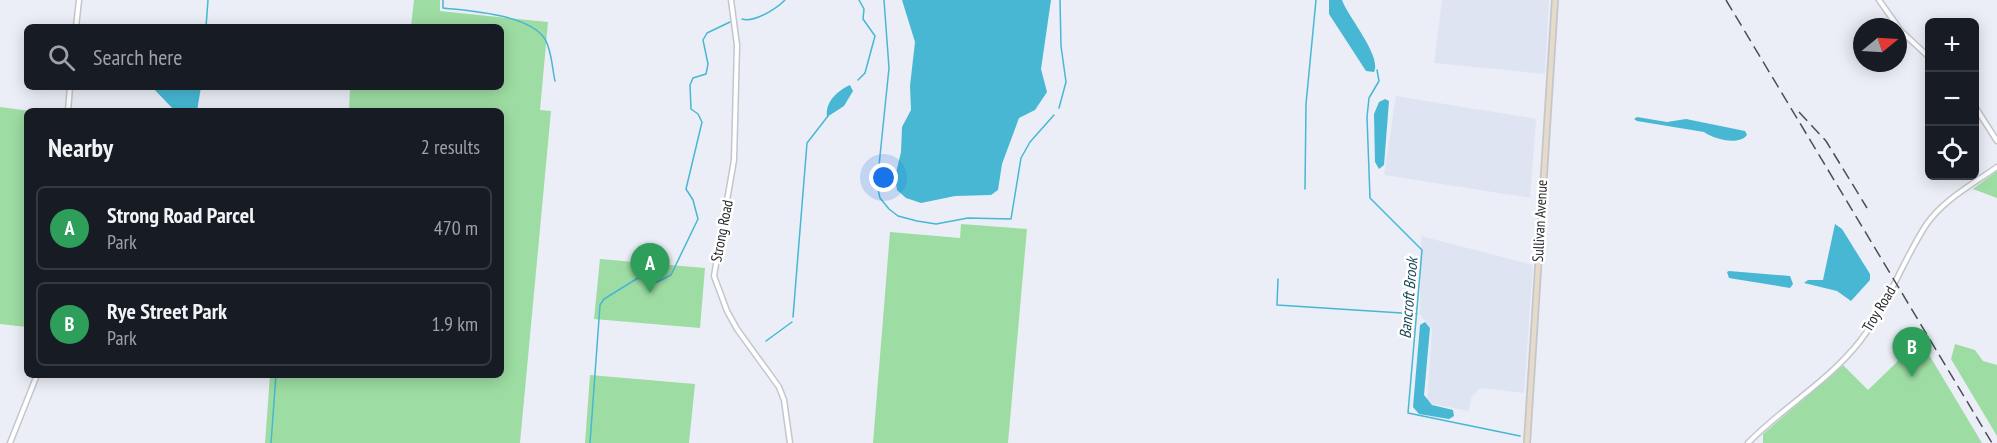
<!DOCTYPE html>
<html lang="en">
<head>
<meta charset="utf-8">
<style>
  :root { --surface:#171b24; --page:#242831; --text:#f1f3f6; --muted:#9ea1a6; --line:#363941; --accent:#b4a7e0 }
  body { margin:0; font-family:"PT Sans Narrow",sans-serif; background:var(--page); color:var(--text) }
  .controls { position:absolute; right:18px; top:18px; display:grid; overflow:hidden; border-radius:9px; box-shadow:0 3px 15px #0003 }
  .controls button { width:54px; height:54px; display:grid; place-items:center; padding:0; border:0; border-bottom:2px solid var(--line); background:var(--surface); color:var(--text); font:30px sans-serif }
  .compass { position:absolute; left:1853px; top:18px; width:54px; height:54px; border-radius:50%; background:var(--surface); box-shadow:0 3px 15px #0003; rotate:72deg }
  .you { position:absolute; left:884px; top:178px; width:21px; height:21px; margin:-15px; border:4px solid #fff; border-radius:50%; background:#1a73e8; box-shadow:0 0 0 9px #1a73e833 }
  .badge { display:grid; place-items:center; width:39px; height:39px; border-radius:50%; background:var(--accent); color:#fff; font-size:20px; font-weight:700 }
  .pin { position:absolute; translate:-50% -50px; filter:drop-shadow(0 2px 3px #0008) }
  .pin::after { content:''; position:absolute; top:32px; width:21px; height:18px; background:inherit; clip-path:polygon(0 0,100% 0,50% 100%) }
  .list { margin:0; padding:0; list-style:none }
  h2 { display:flex; justify-content:space-between; align-items:center; height:78px; margin:0; padding:0 24px; font-size:26px }
  h2 small { font-size:20px; font-weight:400; color:var(--muted) }
  .list li { display:grid; grid-template-columns:39px 1fr auto; gap:18px; align-items:center; box-sizing:border-box; height:84px; margin:0 12px 12px; padding:0 12px; border:2px solid var(--line); border-radius:9px }
  .list b { display:block; font-size:22px; white-space:nowrap }
  .list p { margin:0; font-size:20px; white-space:nowrap; color:var(--muted) }
  .list em { font-size:20px; font-style:normal; color:var(--muted) }
  .icon { flex:none; width:33px; height:33px; fill:none; stroke:currentColor; stroke-width:2; stroke-linecap:round; stroke-linejoin:round }
  .map { position:relative; flex:none; width:1997px; height:443px; overflow:hidden }
  .search { position:absolute; background:var(--surface); box-shadow:0 3px 15px #0003; left:24px; top:24px; width:480px; height:66px; display:flex; align-items:center; gap:15px; box-sizing:border-box; padding:0 21px; border-radius:9px; color:var(--muted); font-size:22px }
  .panel { position:absolute; background:var(--surface); box-shadow:0 3px 15px #0003; left:24px; top:108px; width:480px; height:270px; border-radius:9px }
  .map>svg:first-child { display:block }
  .built { fill:#dfe4f3 }
  .green { fill:#9ddda3 }
  .water { fill:#47b7d3 }
  .lines { fill:none; stroke-linecap:round; stroke-linejoin:round }
  .stream { stroke:#47b7d3; stroke-width:1.5 }
  .tertiary-casing { stroke:#c4c6ce; stroke-width:7 }
  .secondary-casing { stroke:#c4c6ce; stroke-width:8 }
  .tertiary { stroke:#fff; stroke-width:4 }
  .secondary { stroke:#e6dac8; stroke-width:4.5 }
  .rail { stroke:#4c4e52; stroke-width:1.5; stroke-dasharray:12 6; stroke-linecap:butt }
  .labels { text-anchor:middle; stroke-width:5; stroke-linejoin:round; paint-order:stroke }
  .street-label { font-size:15px; fill:#292a2d; stroke:#fff }
  .water-label { font-size:16px; font-style:italic; fill:#184855; stroke:#fff }
</style>
</head>
<body>
<div class="map">
<svg width="1997" height="443" viewBox="0 0 1997 443">
  <rect width="100%" height="100%" fill="#ebeef6"/>
  <!-- built -->
  <path class="built" d="M1442,0H1549L1545,74L1434,63Z
    M1396,96L1536,119L1530,198L1384,175Z
    M1421,236L1533,265L1524,393L1480,388L1471,398L1469,411L1427,403L1432,329L1420,315Z"/>
  <!-- green -->
  <path class="green" d="M414,0H440V11L548,22L540,110L551,111L520,443H265L270,375H501V111H349L350,87H501V27H411Z
    M0,107L30,111H27V327L0,324Z
    M1997,171V198L1973,189Z
    M961,224L1027,229L1008,443H873L890,232L960,238Z
    M600,259L705,268L700,328L594,319Z
    M1913,328L1982,443H1763V434L1843,365L1868,390L1897,362Z
    M1955,344L1975,350L1983,361L1997,365V436L1951,359Z
    M590,375L695,384L689,443H585Z"/>
  <!-- water -->
  <path class="water" d="M902,0H1051L1041,69L1047,92L1035,110L1019,118L1002,164L998,190L991,195L955,196L921,203L906,198L897,190L895,177L901,152L902,127L911,110L910,86L915,42Z
    M1329,0H1342C1348,17 1382,56 1374,72L1366,71L1329,14Z
    M850,85L853,91L844,106L827,117C825,102 837,91 850,85Z
    M152,87H201L197,111H175Z
    M1385,99L1389,101L1384,165L1379,169L1375,162L1374,114L1379,102Z
    M1637,117L1667,122L1686,119L1745,131L1747,135C1738,146 1714,139 1704,132L1637,121L1634,119Z
    M1835,224L1842,229L1870,274V280L1851,301L1837,291L1804,283L1808,280H1823Z
    M1729,271L1790,276L1793,284L1790,288L1735,279L1729,278L1727,272Z
    M1425,322L1430,328L1424,395L1432,405L1453,410L1454,416L1449,419L1419,414L1413,407L1420,325Z"/>
  <g class="lines">
    <!-- stream -->
    <path class="stream" d="M443,0V8C469,11 529,14 545,39C552,51 552,68 555,81
      M884,0L889,68L877,185L880,198L889,209L898,216L917,221L936,224L968,218L1011,219L1021,158L1030,142L1054,115
      M742,19C754,23 776,9 785,0
      M206,27L208,0
      M1377,70L1379,81L1369,98L1367,117L1370,198L1422,250L1408,413L1520,436
      M858,80L865,73L875,36L863,19L864,9L859,0
      M1059,108L1066,82L1061,46L1060,0
      M1305,189L1306,104L1316,0
      M1278,279L1277,305L1417,314
      M793,317L807,143L828,116
      M766,341L792,322
      M150,375H151
      M271,443L276,375
      M590,443L600,305L604,299L638,278L657,282L671,275L698,219L693,200L686,189L702,122L698,114L691,109L690,85L693,78L706,74L708,64L703,40L707,33L730,22"/>
    <!-- tertiary casing -->
    <g class="tertiary-casing">
      <path id="tertiary" d="M731,0L737,45L734,160L714,276L727,311L737,329L779,387L784,400L790,443
        M1879,0L1901,31L1930,58
        M76,27L79,0
        M1974,105L1997,141
        M68,111L70,87
        M10,443L37,375
        M1748,443C1783,407 1829,381 1860,341C1888,305 1902,262 1926,225C1943,200 1973,184 1997,167"/>
    </g>
    <!-- secondary casing -->
    <g class="secondary-casing">
      <path id="secondary" d="M1527,443L1555,0"/>
    </g>
    <!-- tertiary -->
    <use href="#tertiary" class="tertiary"/>
    <!-- secondary -->
    <use href="#secondary" class="secondary"/>
    <!-- rail -->
    <path class="rail" d="M1726,0L1992,443
      M1799,112L1826,141L1867,208"/>
  </g>
  <g class="labels">
    <!-- street labels -->
    <g class="street-label">
      <text transform="translate(1540 221) rotate(-87)" y="5">Sullivan Avenue</text>
      <text transform="translate(722 231) rotate(-79)" y="5">Strong Road</text>
      <text transform="translate(1879 309) rotate(-59)" y="5">Troy Road</text>
    </g>
    <!-- water labels -->
    <g class="water-label">
      <text transform="translate(1408 298) rotate(-85)" y="6">Bancroft Brook</text>
    </g>
  </g>
</svg>
<div class="controls">
<button>+</button>
<button>−</button>
<button><svg class="icon" aria-label="locate" viewBox="0 0 24 24"><circle cx="12" cy="12" r="6"/><path d="M12 2v4M12 18v4M2 12h4M18 12h4"/></svg></button>
</div>
<svg class="compass" viewBox="-18 -18 36 36"><path d="M0-13l5 13h-10z" fill="#e53935"/><path d="M0 13l5-13h-10z" fill="#9ea1a6"/></svg>
<div class="you"></div>
<div class="pin badge" style="left:650px;top:293px;background:#2e9e5b">A</div>
<div class="pin badge" style="left:1912px;top:377px;background:#2e9e5b">B</div>
<div class="search"><svg class="icon" aria-label="search" viewBox="0 0 24 24"><circle cx="10" cy="10" r="6"/><path d="M15 15l6 6"/></svg>Search here</div>
<section class="panel">
<h2>Nearby<small>2 results</small></h2>
<ul class="list">
<li><span class="badge" style="background:#2e9e5b">A</span><div><b>Strong Road Parcel</b><p>Park</p></div><em>470 m</em></li>
<li><span class="badge" style="background:#2e9e5b">B</span><div><b>Rye Street Park</b><p>Park</p></div><em>1.9 km</em></li>
</ul>
</section>
</div>
</body>
</html>
